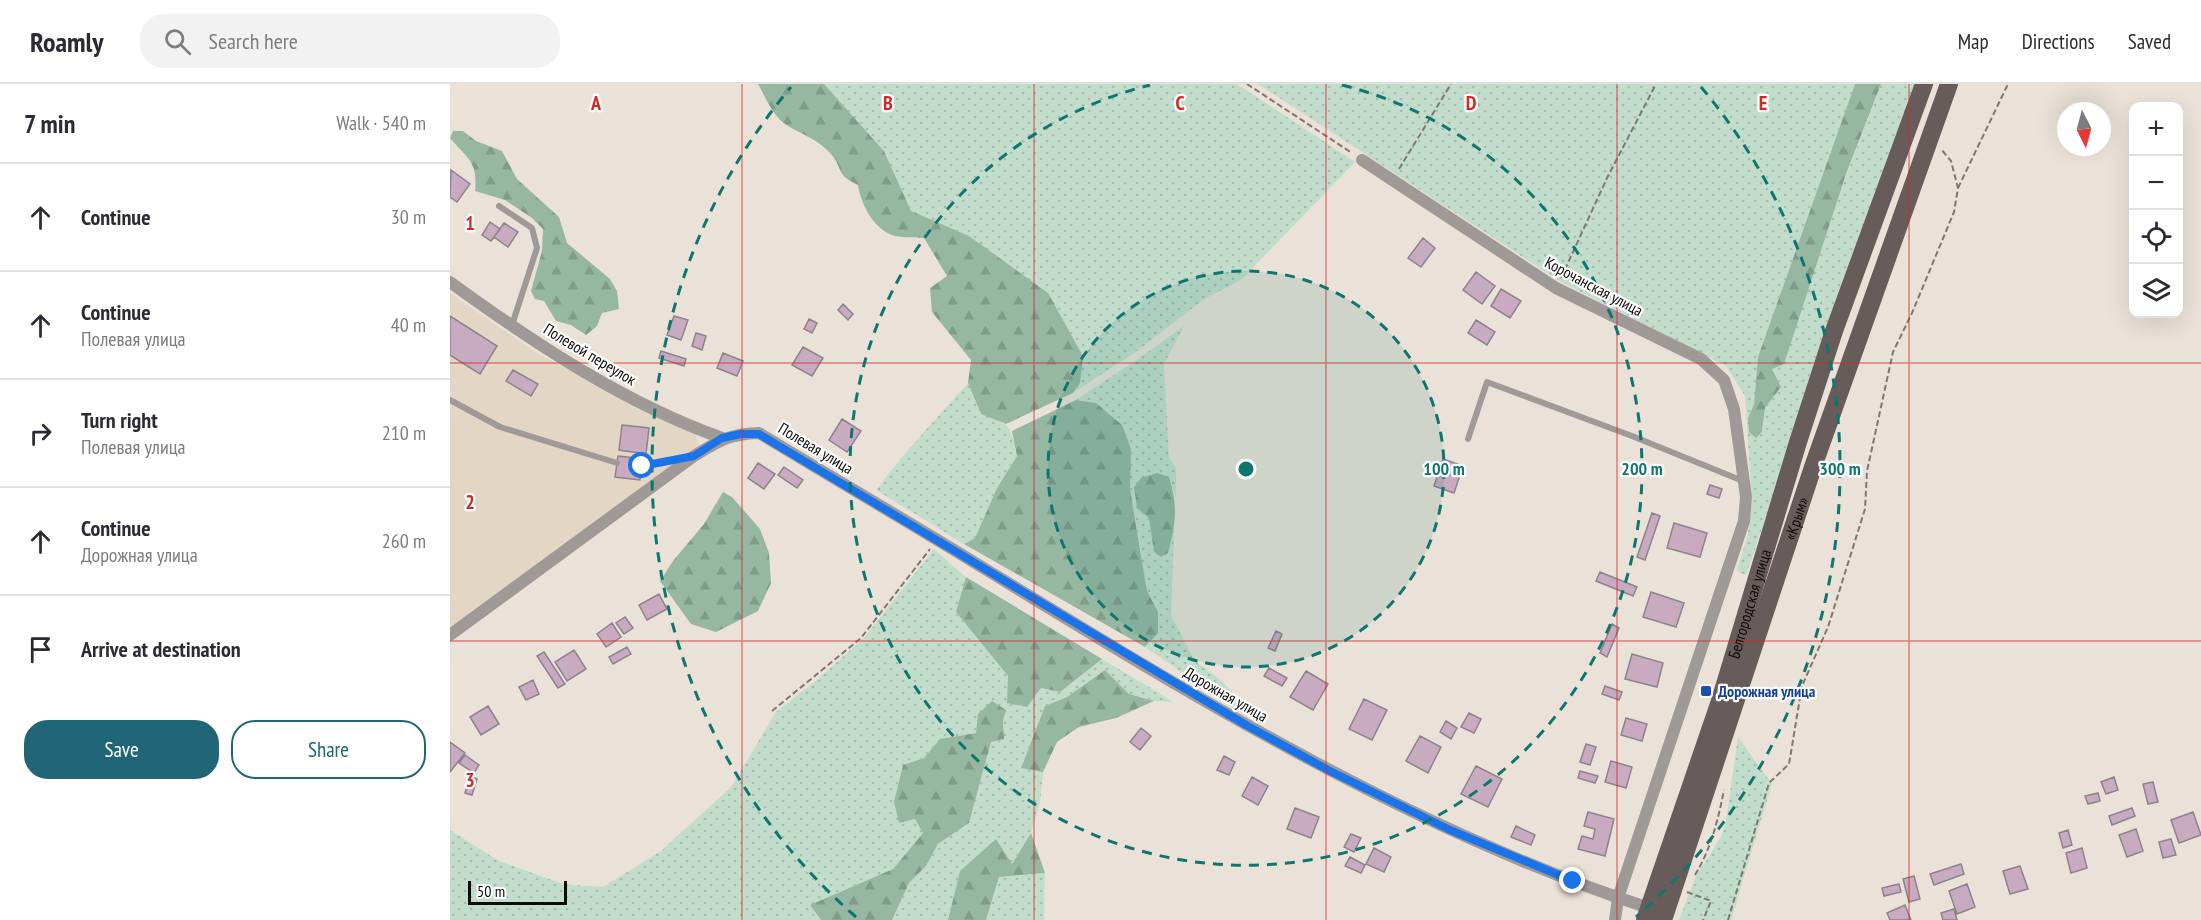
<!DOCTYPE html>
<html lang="en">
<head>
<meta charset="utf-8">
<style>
  :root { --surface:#fff; --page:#f2f2f3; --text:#2b2b33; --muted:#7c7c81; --line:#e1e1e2; --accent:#206676 }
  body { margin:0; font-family:"PT Sans Narrow",sans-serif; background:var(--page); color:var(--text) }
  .controls { position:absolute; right:18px; top:18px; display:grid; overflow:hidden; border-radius:12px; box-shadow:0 6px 24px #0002 }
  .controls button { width:54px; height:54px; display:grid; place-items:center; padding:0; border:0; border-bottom:2px solid var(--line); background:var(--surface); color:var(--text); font:30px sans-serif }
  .compass { position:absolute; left:1607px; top:18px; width:54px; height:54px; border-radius:50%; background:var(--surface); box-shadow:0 6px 24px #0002; rotate:174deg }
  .scale { position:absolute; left:18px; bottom:15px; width:99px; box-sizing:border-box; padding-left:6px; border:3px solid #0e0b08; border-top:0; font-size:16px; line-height:21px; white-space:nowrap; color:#0e0b08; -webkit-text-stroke:4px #fff; paint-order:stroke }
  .stop { position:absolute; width:18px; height:18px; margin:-14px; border:4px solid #1a73e8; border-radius:50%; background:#fff }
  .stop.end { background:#1a73e8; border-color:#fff; box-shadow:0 2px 6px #0008 }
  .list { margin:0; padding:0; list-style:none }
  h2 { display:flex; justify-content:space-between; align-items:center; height:78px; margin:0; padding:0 24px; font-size:26px }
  h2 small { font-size:20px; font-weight:400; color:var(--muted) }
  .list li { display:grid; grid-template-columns:39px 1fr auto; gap:18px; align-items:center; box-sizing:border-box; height:108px; padding:0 24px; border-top:2px solid var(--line) }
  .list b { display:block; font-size:22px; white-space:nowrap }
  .list p { margin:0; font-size:20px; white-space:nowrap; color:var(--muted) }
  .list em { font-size:20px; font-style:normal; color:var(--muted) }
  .actions { display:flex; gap:12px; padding:18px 24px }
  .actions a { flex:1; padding:14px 0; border:2px solid var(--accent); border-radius:24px; text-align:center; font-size:21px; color:var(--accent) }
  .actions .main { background:var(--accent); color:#fff }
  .icon { flex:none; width:33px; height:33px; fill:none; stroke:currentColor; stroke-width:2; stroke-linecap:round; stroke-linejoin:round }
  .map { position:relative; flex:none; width:1751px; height:836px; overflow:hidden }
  header { display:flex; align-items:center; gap:36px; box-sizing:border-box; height:84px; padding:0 30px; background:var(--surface); border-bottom:2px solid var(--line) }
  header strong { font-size:28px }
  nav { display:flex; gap:33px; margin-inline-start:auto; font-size:21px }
  .search { width:420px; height:54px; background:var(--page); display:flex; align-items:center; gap:15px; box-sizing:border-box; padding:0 21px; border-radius:24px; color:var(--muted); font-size:22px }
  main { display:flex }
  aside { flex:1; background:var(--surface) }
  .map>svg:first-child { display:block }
  .built { fill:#e3d6c5 }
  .grass { fill:url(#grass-dots) }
  .forest { fill:url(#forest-firs) }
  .building { fill:#c9abc1; stroke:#8d838b; stroke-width:1.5 }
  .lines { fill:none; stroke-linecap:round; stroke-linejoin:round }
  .path { stroke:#7e7872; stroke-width:2; stroke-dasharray:6 3; stroke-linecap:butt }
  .lane { stroke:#9f9998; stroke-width:6 }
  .street { stroke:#9f9998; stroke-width:12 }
  .primary { stroke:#675c5a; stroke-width:18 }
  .route { stroke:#1a73e8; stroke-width:8 }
  .grid { fill:none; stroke:#d62828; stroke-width:1.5; stroke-opacity:0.55 }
  .ring { fill:none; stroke:#0f766e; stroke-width:3; stroke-dasharray:10 8 }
  .transit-dot { fill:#1a4fb4; stroke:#fff; stroke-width:2 }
  .labels { text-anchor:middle; stroke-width:4.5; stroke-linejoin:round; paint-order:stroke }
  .street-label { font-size:16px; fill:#0e0b08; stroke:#fff }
  .transit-label { font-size:16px; font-weight:bold; fill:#164399; stroke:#fff; text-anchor:start }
  .grid-label { font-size:20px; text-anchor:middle; font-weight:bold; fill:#d62828; stroke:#fff; stroke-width:4.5; stroke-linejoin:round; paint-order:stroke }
  .centre { fill:#0f766e; stroke:#fff; stroke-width:3 }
  .ring-label { font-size:18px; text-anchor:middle; font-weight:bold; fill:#0f766e; stroke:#fff; stroke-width:4.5; stroke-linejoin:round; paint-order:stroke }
</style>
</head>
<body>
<header>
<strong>Roamly</strong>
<div class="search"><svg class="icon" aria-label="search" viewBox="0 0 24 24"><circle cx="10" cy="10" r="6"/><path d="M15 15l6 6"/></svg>Search here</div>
<nav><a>Map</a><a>Directions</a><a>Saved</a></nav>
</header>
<main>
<aside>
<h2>7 min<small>Walk · 540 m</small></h2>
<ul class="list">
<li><svg class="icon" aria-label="ahead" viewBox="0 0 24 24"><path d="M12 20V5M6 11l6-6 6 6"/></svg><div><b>Continue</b></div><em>30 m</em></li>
<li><svg class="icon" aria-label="ahead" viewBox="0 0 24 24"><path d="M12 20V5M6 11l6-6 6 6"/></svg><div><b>Continue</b><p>Полевая улица</p></div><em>40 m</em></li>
<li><svg class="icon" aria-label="right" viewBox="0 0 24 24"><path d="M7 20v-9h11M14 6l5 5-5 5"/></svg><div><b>Turn right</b><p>Полевая улица</p></div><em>210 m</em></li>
<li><svg class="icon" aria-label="ahead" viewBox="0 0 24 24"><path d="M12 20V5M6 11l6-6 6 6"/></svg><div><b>Continue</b><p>Дорожная улица</p></div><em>260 m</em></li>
<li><svg class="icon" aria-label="arrive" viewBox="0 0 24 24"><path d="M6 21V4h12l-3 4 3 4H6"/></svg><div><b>Arrive at destination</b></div></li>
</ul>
<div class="actions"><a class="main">Save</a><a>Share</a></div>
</aside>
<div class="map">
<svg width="1751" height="836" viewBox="0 0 1751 836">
  <defs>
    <pattern id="grass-dots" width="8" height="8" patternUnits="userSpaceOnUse" patternTransform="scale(1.5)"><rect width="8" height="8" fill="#c3ddcd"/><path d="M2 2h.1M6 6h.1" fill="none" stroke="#a6bcaf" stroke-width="1.8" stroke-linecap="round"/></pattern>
    <pattern id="forest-firs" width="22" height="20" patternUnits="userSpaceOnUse" patternTransform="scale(1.5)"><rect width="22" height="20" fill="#96b7a2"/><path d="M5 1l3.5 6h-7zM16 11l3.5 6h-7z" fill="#809c8a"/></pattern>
  </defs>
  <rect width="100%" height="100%" fill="#eae2d8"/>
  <!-- built -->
  <path class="built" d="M0,209L90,271L245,349L249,361L0,547Z"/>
  <!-- grass -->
  <path class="grass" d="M374,0H787L905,78L792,195L753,216L687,267L623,309L630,299L519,152L461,128L434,67Z
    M808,0H1405L1308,273L1304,320L1298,334L1312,347L1315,324L1331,303L1322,285L1431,0H1466L1296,491L1287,487L1298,450L1302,418L1295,312L1276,282L1111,198Z
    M734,242L714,280L719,374L726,384V414L719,393L691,394L684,403L687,424L699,434L704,468L718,469L724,446L721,531L744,576L772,597L789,615L798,633L695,563L708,549V528L697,507L680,403L646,319L626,316L691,273Z
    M518,299L531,330C562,342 560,340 567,372L547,404L525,454L514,460L426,406L456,368Z
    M484,465L516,493L506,528L558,592L591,604L610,608L652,575L724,618L704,617L679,610L655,586L617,613L595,622L571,683L593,688L590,718L581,749L561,781L510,787L498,836H442L459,799L476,782L488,760L519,739L541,658L554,655L553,637L556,626L526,649L490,655L474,674L453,681L449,738L465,735L473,749L443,785L360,821L371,836H0V746L49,777L113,800L153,803L211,767L281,703L326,628L368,595L414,554Z
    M1288,653L1322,700L1281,836H1229L1246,792L1271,753L1276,737Z
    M595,789L594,836H536L549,793Z"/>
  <!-- forest -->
  <path class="forest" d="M308,0H374L434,67L461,127L519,152L598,209L633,272L630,299L623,309L556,340L531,330L518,299L521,276L482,228L480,204L497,192L474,154C465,153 454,154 445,152C424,146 411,121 408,101C385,90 394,86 381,70C369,56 353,51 338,42C323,33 316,14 308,0Z
    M1405,0H1431L1396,90L1334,280L1322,285L1331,303L1315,324L1312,347L1306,354L1299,348L1298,334L1304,320L1308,273Z
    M3,47H13L26,57L52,67L67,95L109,133L117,159L160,195L167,207L169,225L152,229L147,242L136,251L121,241L106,237L94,217L85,215L81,207L92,167L93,145L82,134L55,116L25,107C28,78 18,75 0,54Z
    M626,316L646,319L672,341L681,365L680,404L686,442L697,507L708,528V549L695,563L514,460L525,454L547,404L567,372L562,347Z
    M707,389L719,393C728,422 726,440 718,469L711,473L704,468L699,434L687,424L684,403L691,394Z
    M273,408L282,413L310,445L319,469L321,499L308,527L266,548L241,540L210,497L223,477L254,440Z
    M516,493L652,575L610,608L591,604L577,623L557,619L558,592L506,528Z
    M655,586L679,610L704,617L666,634L629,643L607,658L593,688L571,684L595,622L617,613Z
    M542,617L556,626L553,637L554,655L541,658L519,739L488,760L476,782L459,799L442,836H371L360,821L443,785L473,749L465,735L449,739L444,718L453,681L474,674L490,655L526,649L528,630Z
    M581,749L595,789L549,793L536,836H498L510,787L546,755L562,780Z"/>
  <!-- building -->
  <path class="building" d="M1,86L20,100L7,118L0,113Z
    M40,138L50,145L41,157L32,151Z
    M54,139L68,148L58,163L44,153Z
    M973,154L985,164L971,183L958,174Z
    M1026,188L1045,202L1032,220L1013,206Z
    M1051,205L1071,217L1060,234L1041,222Z
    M393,220L403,230L398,236L388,226Z
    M0,232L47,262L30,290L0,271Z
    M224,232L238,236L231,256L217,251Z
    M359,235L367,239L362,249L354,245Z
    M1026,236L1045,248L1037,261L1018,249Z
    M246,249L256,252L252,266L242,262Z
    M353,263L373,274L362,292L342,281Z
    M211,267L236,275L234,282L209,274Z
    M273,269L293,277L287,292L267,284Z
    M63,286L88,300L81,312L56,297Z
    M392,335L411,347L397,368L379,356Z
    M172,341L199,344L196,370L169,366Z
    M168,372L193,375L190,396L165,393Z
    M993,375L1013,382L1004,409L984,402Z
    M308,379L325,390L314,405L298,394Z
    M334,383L353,396L347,404L328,391Z
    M1260,401L1272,405L1269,414L1257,410Z
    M1202,429L1210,432L1195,476L1187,473Z
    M1224,439L1257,449L1250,473L1217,464Z
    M1150,488L1187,503L1183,512L1146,497Z
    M1201,508L1234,519L1226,543L1193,533Z
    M209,510L217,525L197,536L189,521Z
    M175,533L183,544L174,550L166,539Z
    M162,539L171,553L156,563L147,550Z
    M1162,540L1169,544L1157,573L1150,569Z
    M826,547L832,550L825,567L818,564Z
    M177,563L181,570L163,580L159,573Z
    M124,566L136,585L117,597L105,578Z
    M94,568L115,600L108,604L87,572Z
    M1182,570L1213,579L1207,603L1175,595Z
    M819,584L837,594L832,602L814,592Z
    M856,587L878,600L863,626L840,613Z
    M83,596L89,610L76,616L69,603Z
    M1155,602L1172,608L1169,616L1152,610Z
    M914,615L937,626L922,656L899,645Z
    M38,622L49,640L31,651L20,633Z
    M1019,629L1031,635L1024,649L1011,643Z
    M1176,634L1197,640L1192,657L1171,651Z
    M996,637L1007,644L1001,655L990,648Z
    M691,644L701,652L690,666L680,658Z
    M970,652L991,663L978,689L956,677Z
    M0,658L15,669L0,688Z
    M1136,660L1146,663L1140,681L1130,678Z
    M15,671L29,681L24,689L9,679Z
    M774,672L785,678L779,691L767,686Z
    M1161,677L1182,683L1176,704L1155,698Z
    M1026,682L1052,695L1038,723L1011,710Z
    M1130,687L1148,692L1145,699L1128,694Z
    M20,692L27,695L22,711L15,709Z
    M802,693L818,702L808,721L792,712Z
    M1664,693L1668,706L1656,710L1651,698Z
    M1703,698L1708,718L1698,720L1693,700Z
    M1648,709L1650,717L1638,720L1635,712Z
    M845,724L869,733L861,754L837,745Z
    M1682,724L1685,732L1662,741L1659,732Z
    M1138,728L1164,735L1155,772L1128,765L1132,752L1143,755L1145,745L1134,742Z
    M1743,728L1751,751L1729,759L1721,736Z
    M1066,742L1085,751L1081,761L1061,753Z
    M1686,745L1693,767L1677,773L1669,751Z
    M1618,746L1622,761L1613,764L1609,749Z
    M901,750L911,754L904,768L894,763Z
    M1721,755L1726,771L1713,774L1709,758Z
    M924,764L941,773L934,788L916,780Z
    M1632,764L1637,784L1621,789L1616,769Z
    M900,773L915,781L911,789L895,782Z
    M1511,780L1514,790L1484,801L1480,790Z
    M1570,782L1578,805L1560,810L1553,787Z
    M1464,792L1470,815L1459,818L1453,795Z
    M1449,800L1451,808L1434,812L1432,804Z
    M1517,800L1525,823L1507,830L1499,807Z
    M1455,821L1461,836H1440L1437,829Z
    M1504,825L1507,836H1493L1491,829Z"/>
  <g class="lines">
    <!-- path -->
    <path class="path" d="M797,0L902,69
      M949,85L1001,0
      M1508,104L1558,0
      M1111,194L1157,94L1206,0
      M322,627L411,554L480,465
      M1245,791C1261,765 1268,736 1274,706
      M1237,808L1261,817L1253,836
      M1278,836L1319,699L1339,680L1352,602L1378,543L1415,425L1417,387L1443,268L1462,229L1504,128L1508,104L1501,77L1491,65"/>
    <!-- lane -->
    <path class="lane" d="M49,122L82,144L87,164L62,241
      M0,316L50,343L167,379
      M1018,355L1037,298L1182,352L1293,397
      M192,382L235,374"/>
    <!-- street -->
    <path class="street" d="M912,76L1106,204L1251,275L1274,296L1284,325L1296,413L1294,437L1168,814L1165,836
      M0,198C84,259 174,319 272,354
      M0,551L244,372C270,356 279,350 309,349C386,396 464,441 540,488C751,617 963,747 1199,824"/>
    <!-- primary -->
    <g class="primary">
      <path id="s1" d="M1195,836L1269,620L1348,358L1384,247L1474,0"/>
      <path id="s2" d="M1213,836L1364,380L1499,0"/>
    </g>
  </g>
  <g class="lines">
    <!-- route -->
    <path class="route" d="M192,382L244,372L272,354L291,350H309L796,641L880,687L1000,746L1123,797"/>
  </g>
  <!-- grid -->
  <path class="grid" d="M292,0V836M584,0V836M876,0V836M1167,0V836M1459,0V836M0,279H1751M0,557H1751"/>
  <!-- distance rings -->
  <circle cx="796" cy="385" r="198" fill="#0f766e" fill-opacity=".12"/>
  <g class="ring">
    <circle cx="796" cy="385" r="198"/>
    <path d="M892 1A396 396 0 1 1 700 1"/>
    <path d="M406 833A594 594 0 0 1 341 3M1251 3A594 594 0 0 1 1186 833"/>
  </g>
  <!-- markers -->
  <rect class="transit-dot" x="1250" y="601" width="12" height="12" rx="3"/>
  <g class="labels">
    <!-- street labels -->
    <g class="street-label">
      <text transform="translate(1144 202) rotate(28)" y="6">Корочанская улица</text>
      <text transform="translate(140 270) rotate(31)" y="6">Полевой переулок</text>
      <text transform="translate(366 364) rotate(31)" y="6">Полевая улица</text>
      <text dy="6" stroke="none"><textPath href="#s2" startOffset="423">«Крым»</textPath></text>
      <text dy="6" stroke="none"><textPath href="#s1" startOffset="333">Белгородская улица</textPath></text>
      <text transform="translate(776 610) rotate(30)" y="6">Дорожная улица</text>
    </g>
    <!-- transit labels -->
    <g class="transit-label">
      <text x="1268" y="613">Дорожная улица</text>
    </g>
  </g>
  <g class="grid-label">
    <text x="146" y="26">A</text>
    <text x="438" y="26">B</text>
    <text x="730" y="26">C</text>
    <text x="1021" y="26">D</text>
    <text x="1313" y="26">E</text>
    <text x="20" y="146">1</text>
    <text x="20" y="425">2</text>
    <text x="20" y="703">3</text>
  </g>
  <circle cx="796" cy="385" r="9" class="centre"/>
  <g class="ring-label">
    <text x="994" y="391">100 m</text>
    <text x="1192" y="391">200 m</text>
    <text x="1390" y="391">300 m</text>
  </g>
</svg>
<div class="controls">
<button>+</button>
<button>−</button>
<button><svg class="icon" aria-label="locate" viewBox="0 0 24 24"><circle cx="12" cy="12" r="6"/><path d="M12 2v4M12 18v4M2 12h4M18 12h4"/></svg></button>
<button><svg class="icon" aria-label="layers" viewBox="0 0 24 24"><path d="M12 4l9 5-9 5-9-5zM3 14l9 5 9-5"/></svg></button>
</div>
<svg class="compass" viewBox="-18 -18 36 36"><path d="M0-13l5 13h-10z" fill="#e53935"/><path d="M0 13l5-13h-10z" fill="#7c7c81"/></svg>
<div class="scale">50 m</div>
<div class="stop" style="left:192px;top:382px"></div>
<div class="stop end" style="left:1123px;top:797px"></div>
</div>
</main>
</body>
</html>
